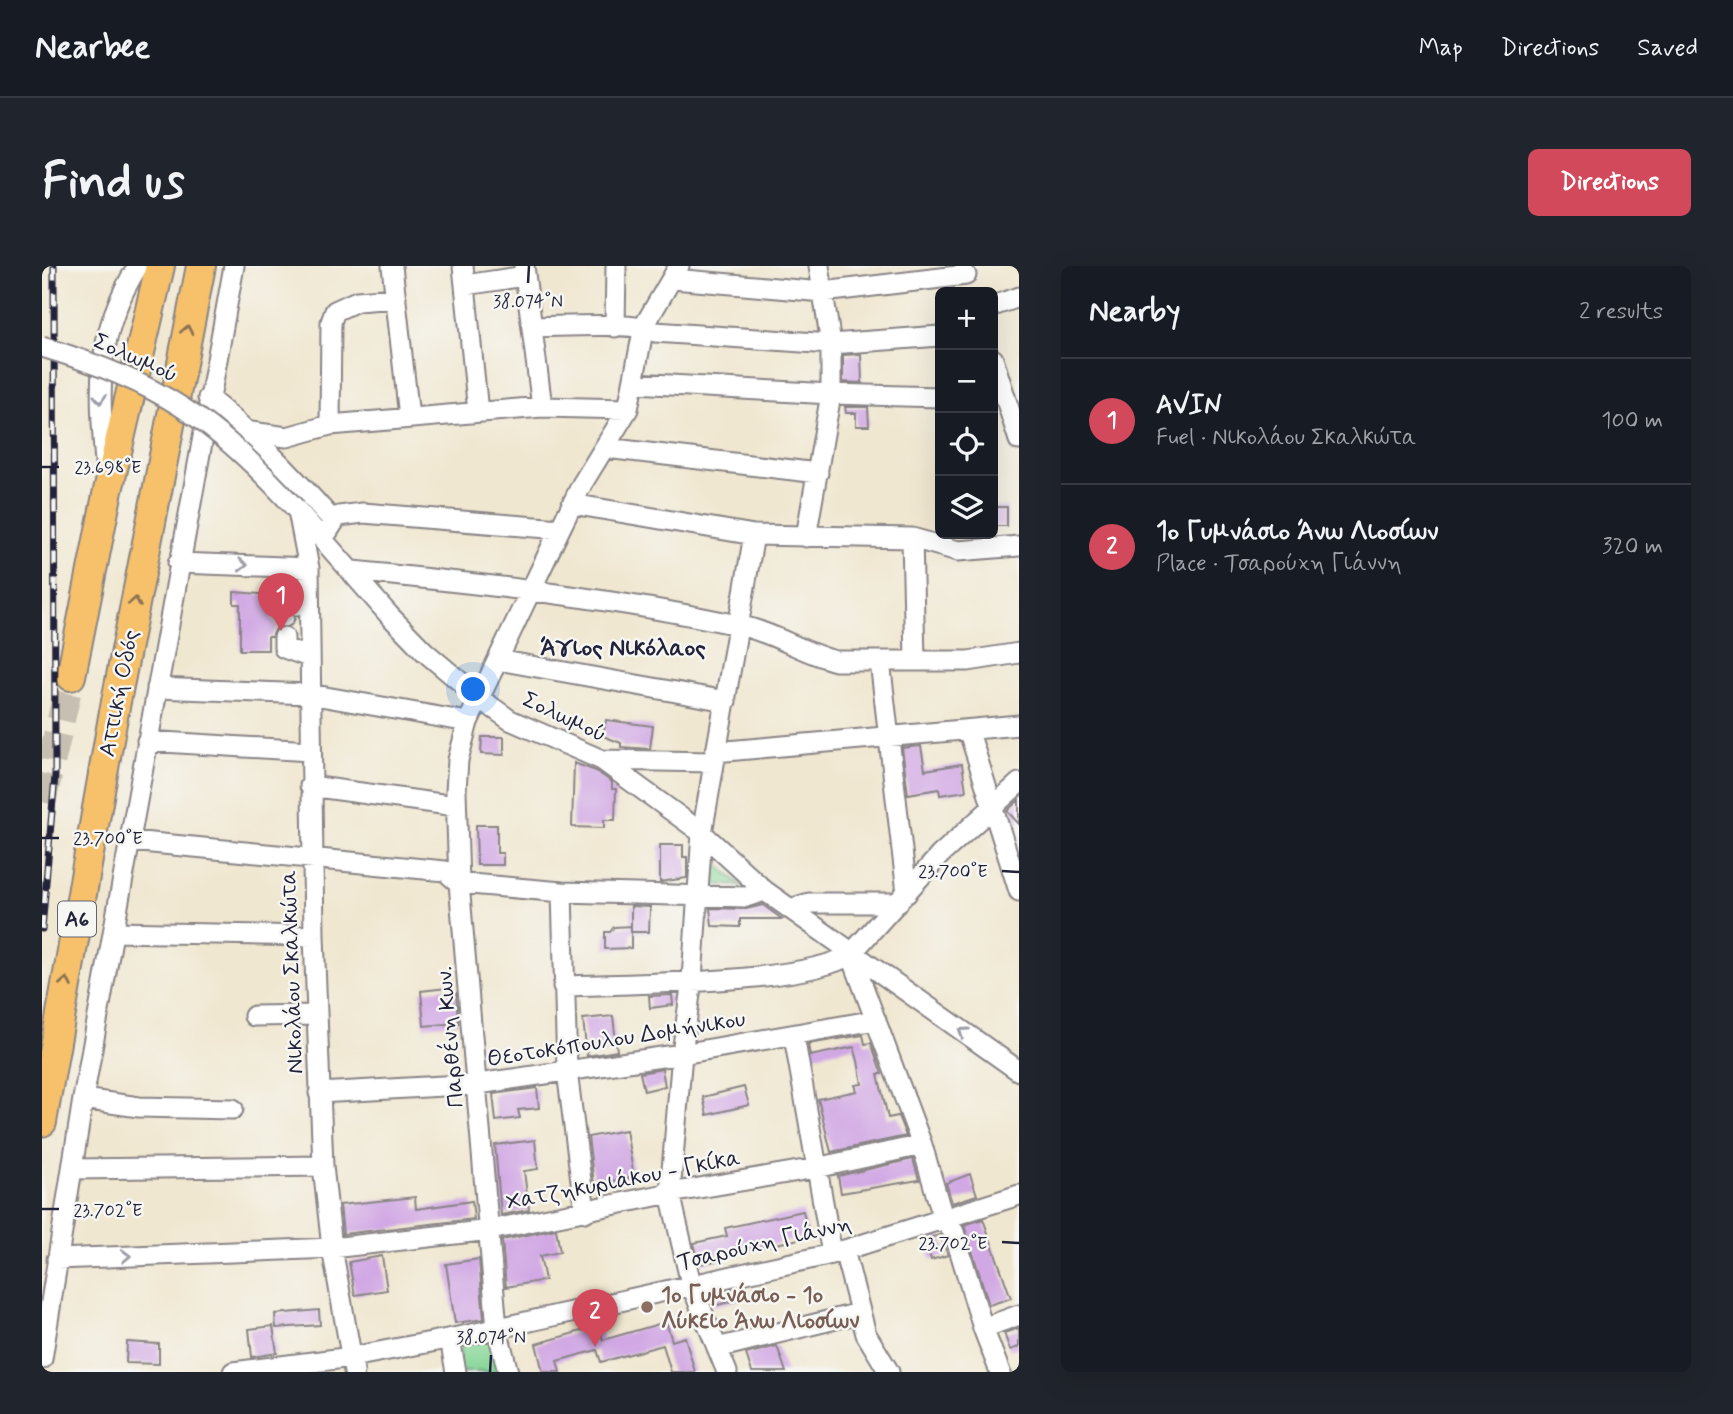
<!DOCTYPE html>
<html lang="en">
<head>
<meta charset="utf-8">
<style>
  :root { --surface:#171b24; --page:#20242c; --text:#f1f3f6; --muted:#9ea1a6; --line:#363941; --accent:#d1495b }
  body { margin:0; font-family:Mynerve,sans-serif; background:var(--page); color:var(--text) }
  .controls { position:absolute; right:21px; top:21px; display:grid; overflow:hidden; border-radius:10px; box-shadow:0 7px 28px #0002 }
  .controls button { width:63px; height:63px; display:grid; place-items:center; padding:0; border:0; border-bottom:2px solid var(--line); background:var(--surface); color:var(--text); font:35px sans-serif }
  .you { position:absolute; left:432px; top:424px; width:24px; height:24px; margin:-18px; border:5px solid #fff; border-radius:50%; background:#1a73e8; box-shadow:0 0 0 10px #1a73e833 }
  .badge { display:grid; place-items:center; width:46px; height:46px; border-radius:50%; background:var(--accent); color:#fff; font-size:23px; font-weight:700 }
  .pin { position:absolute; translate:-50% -58px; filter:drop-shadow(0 2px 4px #0008) }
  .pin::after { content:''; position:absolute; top:37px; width:24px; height:21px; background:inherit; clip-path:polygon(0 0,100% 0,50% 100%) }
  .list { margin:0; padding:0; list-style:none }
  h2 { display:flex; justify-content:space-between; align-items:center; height:91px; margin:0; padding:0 28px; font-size:30px }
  h2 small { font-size:23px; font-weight:400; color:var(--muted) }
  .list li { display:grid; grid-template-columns:46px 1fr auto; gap:21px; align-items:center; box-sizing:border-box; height:126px; padding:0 28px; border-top:2px solid var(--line) }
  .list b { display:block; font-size:26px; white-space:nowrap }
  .list p { margin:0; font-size:23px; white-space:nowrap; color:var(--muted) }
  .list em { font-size:23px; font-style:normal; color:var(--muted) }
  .icon { flex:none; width:38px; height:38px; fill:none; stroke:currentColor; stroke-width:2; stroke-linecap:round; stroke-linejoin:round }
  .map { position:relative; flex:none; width:977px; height:1106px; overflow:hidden; border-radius:10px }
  header { display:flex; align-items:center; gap:42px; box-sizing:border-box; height:98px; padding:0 35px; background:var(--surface); border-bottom:2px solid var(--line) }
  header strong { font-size:33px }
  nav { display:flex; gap:38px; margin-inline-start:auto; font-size:24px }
  .intro { display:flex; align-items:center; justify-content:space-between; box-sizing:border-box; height:168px; padding:0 42px }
  h1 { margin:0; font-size:49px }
  .button { padding:18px 32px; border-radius:10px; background:var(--accent); color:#fff; font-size:24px; font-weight:700 }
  main { display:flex; gap:42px; padding:0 42px }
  aside { flex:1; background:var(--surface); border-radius:10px; box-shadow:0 7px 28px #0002 }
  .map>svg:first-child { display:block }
  .green { fill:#86d697; stroke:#547c69; stroke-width:2 }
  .building { fill:#d1a8e4 }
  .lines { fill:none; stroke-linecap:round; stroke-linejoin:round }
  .highway-tunnel { stroke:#c7c0b2; stroke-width:28; stroke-dasharray:28 14; stroke-linecap:butt }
  .minor-casing { stroke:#898486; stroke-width:23 }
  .highway-casing { stroke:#898486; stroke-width:32 }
  .minor { stroke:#fff; stroke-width:19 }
  .highway { stroke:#f6c16b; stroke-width:28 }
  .rail-casing { stroke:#22223b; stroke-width:7 }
  .rail { stroke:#f6f6f2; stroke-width:4.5; stroke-dasharray:13; stroke-linecap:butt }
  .minor-bridge-casing { stroke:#898486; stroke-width:23; stroke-linecap:butt }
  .minor-bridge { stroke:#fff; stroke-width:19 }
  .oneway { stroke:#8c7253 }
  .oneway2 { stroke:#9c9ca7 }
  .ticks { fill:none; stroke:#22223b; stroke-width:2.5 }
  .education-dot { fill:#8d6e63; stroke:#f6f6f2; stroke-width:2.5 }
  .labels { text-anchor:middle; stroke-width:5; stroke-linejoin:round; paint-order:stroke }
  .shield { fill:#f6f6f2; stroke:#626272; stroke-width:2 }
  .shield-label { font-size:21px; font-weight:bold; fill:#22223b }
  .street-label { font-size:23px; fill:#22223b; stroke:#f6f6f2 }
  .education-label { font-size:23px; font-weight:bold; fill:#785e54; stroke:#f6f6f2; text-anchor:start }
  .neighbourhood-label { font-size:24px; font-weight:bold; fill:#22223b; stroke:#f6f6f2 }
  .ticks-label { font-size:18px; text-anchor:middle; fill:#22223b; stroke:#f6f6f2; stroke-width:5; stroke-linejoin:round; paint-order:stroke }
</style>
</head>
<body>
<header>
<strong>Nearbee</strong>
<nav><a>Map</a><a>Directions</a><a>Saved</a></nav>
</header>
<div class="intro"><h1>Find us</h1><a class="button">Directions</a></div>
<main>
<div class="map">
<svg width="977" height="1106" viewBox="0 0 977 1106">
  <rect width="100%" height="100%" fill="#f6f6f2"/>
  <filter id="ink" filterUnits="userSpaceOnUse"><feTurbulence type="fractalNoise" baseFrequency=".0143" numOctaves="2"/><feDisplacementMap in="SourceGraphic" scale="14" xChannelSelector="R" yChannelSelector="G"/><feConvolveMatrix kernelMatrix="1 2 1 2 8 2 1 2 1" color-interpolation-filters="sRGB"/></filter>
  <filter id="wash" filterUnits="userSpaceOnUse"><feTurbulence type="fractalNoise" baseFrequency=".00686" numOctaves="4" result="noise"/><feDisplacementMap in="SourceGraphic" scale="28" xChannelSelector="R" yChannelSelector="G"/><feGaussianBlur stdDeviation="1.57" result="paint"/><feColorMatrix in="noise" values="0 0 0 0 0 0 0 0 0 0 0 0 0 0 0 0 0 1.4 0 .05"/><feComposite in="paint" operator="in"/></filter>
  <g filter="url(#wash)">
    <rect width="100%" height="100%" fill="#f0e7d0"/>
    <!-- green -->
    <path class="green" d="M667,591L700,620L665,618Z
      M455,1063L466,1106H414L421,1070Z"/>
    <g id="blocks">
      <!-- building -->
      <path class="building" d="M819,88L820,117L801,116V89Z
        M803,141H826L827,160H814V147H804Z
        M951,241H965V260H951Z
        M192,326L231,329L230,352L235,361L230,371H226V384H198V338H192Z
        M564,454L611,460L608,483L579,481V477L561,470Z
        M440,471H462V489L439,488Z
        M879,480L883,504L920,498L924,525L898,529L897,523L866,528L860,482Z
        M532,497L554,505L570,516V523H574L573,554H562V562L530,561Z
        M977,534V558L965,545Z
        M434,559H455V587H461V599H435Z
        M618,579H641V591H645V612L618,616Z
        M721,639L740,653H698V661L670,660L668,642L704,643Z
        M589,640L608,641L607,666H589Z
        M589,660V682L563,683V666H568L572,661Z
        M405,722L407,727H414L416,757L382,760L379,725Z
        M630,729L631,739L608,742L607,730Z
        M571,750L575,785L545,790L541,753Z
        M821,769L823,778L829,777L840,808H836L846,852L856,850L864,870L789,886L776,833L815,825L813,819L820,818L816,795L812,781L768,790L766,778Z
        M620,803L623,820L602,825L598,807Z
        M702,821L707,839L665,849L661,831Z
        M495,822L497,842L476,844L478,852L454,855L451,828Z
        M584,864L592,911L552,918L546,871Z
        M493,874L496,903L482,905L487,944L459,949L453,879Z
        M871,893L877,914L799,927L796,910Z
        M928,908L935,929L910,937L904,917Z
        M373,931L374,943L430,935L432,953L301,968L298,939Z
        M761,945L767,971L677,990L678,994L657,998L652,977L685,970L683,962Z
        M941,953L969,1032L947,1039L922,959Z
        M514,963L518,986L498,990L503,1014L464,1021L460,974Z
        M898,969L906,989L889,994L883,973Z
        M340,990L345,1024L313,1029L307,996Z
        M437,993L442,1053L413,1057L404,998Z
        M694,1022L697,1034L671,1040L667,1028Z
        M277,1044L278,1059L234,1062L233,1048Z
        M624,1056L630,1075L643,1071L653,1106H629L621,1079L559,1096L555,1084L515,1095L518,1106H501L494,1078L557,1060L561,1074Z
        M231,1060L235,1087L210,1091L207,1063Z
        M977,1062V1081L968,1084L962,1067Z
        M85,1076L117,1078V1098L84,1097Z
        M735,1080L744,1106H710L704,1088Z"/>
    </g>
  </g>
  <g filter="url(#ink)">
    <use href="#blocks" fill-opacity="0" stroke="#898486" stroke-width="2"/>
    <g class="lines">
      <!-- highway-tunnel -->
      <path class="highway-tunnel" d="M0,536L29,410"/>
      <!-- minor casing -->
      <g class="minor-casing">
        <path id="minor" d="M350,0L367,151
          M421,0L436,146
          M482,0L500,141
          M631,13L781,26L924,9
          M423,19L483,10
          M951,40L977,31
          M490,61C517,61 594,55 613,66L789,78L898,70
          M573,61L574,0
          M951,93L977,174
          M593,117L789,128L898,131
          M166,132C214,170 252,211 292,256L285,267
          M288,159L289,56L293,45L315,35L354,32
          M209,166L245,171L288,159L500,141L586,143
          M564,182L776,207
          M64,207C57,128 51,70 96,0
          M530,238L712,269L870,272L916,285L977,280
          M254,243L347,349L383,386L440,434L468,454L560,494L660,567L723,625L977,805
          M257,250L267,302L272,670L281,900L290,982L312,1106
          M292,256L297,250L321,247L518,263
          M764,271L789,128V78L777,0
          M870,272L873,394
          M136,297L267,302
          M311,305C441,318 572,332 700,360C735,368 761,387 794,395H926L977,387
          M242,351V342L267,336
          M242,371V382L267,391
          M456,394L684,435
          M838,395L865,627
          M115,422L267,428L426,456
          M927,466L977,625
          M105,475L268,485
          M673,486L977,459
          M560,494L671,496
          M268,520L414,540
          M89,575L403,605L417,617L520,626L704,631L723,625
          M520,626L525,805L543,946
          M748,643L767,637H856
          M73,666L272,670
          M809,688L880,879L902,955L912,966L941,1062L958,1106
          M521,720C583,717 763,719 809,688L898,589L977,517
          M212,750L275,749
          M752,770L790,988
          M277,827L436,818L640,788L834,754
          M41,833L97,841L191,843
          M30,903L281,900
          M802,984L824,1068L847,1106
          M15,993L290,982L448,964L628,927L774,902L880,879
          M941,1062L977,1049
          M408,1073L414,1106
          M675,1082L818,1047
          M0,1093L41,833L192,0
          M191,1106L310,1091L421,1070L790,988L977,929
          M466,1106L455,1063L417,617L414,525L416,494L426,456L518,263L540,218L586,143L602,60L637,0
          M685,1106L649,1018L628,927L640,788L650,713L660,567L712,269"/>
      </g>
      <!-- highway casing -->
      <g class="highway-casing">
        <path id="highway" d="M29,410L65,229L118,0
          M0,856L71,451L159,0"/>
      </g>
      <!-- minor -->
      <use href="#minor" class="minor"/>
      <!-- highway -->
      <use href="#highway" class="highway"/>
      <!-- rail casing -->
      <g class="rail-casing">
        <path id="rail" d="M0,663L13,510L12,0"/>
      </g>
      <!-- rail -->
      <use href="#rail" class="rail"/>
      <!-- minor-bridge casing -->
      <g class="minor-bridge-casing">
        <path id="minor-bridge" d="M0,81C116,115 173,154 254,243"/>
      </g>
      <!-- minor-bridge -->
      <use href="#minor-bridge" class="minor-bridge"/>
    </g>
    <!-- one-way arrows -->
    <defs><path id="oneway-chevron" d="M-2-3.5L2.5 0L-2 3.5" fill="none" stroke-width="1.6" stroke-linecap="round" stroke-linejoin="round" transform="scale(1.75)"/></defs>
    <g class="oneway">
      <use href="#oneway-chevron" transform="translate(145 64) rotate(-79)"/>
      <use href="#oneway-chevron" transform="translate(93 336) rotate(-79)"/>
      <use href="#oneway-chevron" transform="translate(24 716) rotate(-80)"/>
    </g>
    <g class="oneway2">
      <use href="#oneway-chevron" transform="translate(58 133) rotate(88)"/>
      <use href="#oneway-chevron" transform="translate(201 299) rotate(2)"/>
      <use href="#oneway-chevron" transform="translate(921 766) rotate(-145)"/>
      <use href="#oneway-chevron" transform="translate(84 990) rotate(-2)"/>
    </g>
  </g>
  <!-- ticks -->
  <path class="ticks" d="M486,17L487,0M0,201H17M0,572H17M960,605L977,606M0,943H17M960,976L977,977M448,1106L449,1089"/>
  <!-- markers -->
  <circle class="education-dot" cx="605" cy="1041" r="7"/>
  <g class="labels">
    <!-- shield labels -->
    <rect class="shield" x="16" y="635.5" width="38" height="35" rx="5"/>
    <g class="shield-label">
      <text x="35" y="660">Α6</text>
    </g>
    <!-- street labels -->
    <g class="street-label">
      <text transform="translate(94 91) rotate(24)" y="8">Σολωμού</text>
      <text transform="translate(76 427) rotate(-79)" y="8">Αττική Οδός</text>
      <text transform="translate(523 450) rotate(25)" y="8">Σολωμού</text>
      <text transform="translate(249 706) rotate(-92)" y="8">Νικολάου Σκαλκώτα</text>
      <text transform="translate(407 771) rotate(-95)" y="8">Παρθένη Κων.</text>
      <text transform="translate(574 772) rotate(-9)" y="8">Θεοτοκόπουλου Δομήνικου</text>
      <text transform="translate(581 913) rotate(-11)" y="8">Χατζηκυριάκου - Γκίκα</text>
      <text transform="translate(722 976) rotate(-13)" y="8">Τσαρούχη Γιάννη</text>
    </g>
    <!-- education labels -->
    <g class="education-label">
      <text x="619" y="1036">1ο Γυμνάσιο - 1ο<tspan x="619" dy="26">Λύκειο Άνω Λιοσίων</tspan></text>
    </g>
    <!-- neighbourhood labels -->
    <g class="neighbourhood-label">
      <text x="581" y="389">Άγιος Νικόλαος</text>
    </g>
  </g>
  <g class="ticks-label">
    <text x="486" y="41">38.074°N</text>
    <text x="66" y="207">23.698°E</text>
    <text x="66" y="578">23.700°E</text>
    <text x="911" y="611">23.700°E</text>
    <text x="66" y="950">23.702°E</text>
    <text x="911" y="983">23.702°E</text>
    <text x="449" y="1077">38.074°N</text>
  </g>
</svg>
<div class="controls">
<button>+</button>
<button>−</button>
<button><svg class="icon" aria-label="locate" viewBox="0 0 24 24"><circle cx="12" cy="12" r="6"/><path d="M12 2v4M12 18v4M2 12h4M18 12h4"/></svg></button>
<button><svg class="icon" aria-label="layers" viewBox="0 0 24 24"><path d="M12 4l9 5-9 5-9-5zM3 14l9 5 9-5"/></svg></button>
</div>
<div class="you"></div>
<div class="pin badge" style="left:239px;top:365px">1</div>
<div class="pin badge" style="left:553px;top:1081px">2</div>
</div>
<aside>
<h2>Nearby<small>2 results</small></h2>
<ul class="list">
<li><span class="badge">1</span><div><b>AVIN</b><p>Fuel · Νικολάου Σκαλκώτα</p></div><em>100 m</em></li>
<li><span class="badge">2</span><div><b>1ο Γυμνάσιο Άνω Λιοσίων</b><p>Place · Τσαρούχη Γιάννη</p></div><em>320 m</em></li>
</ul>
</aside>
</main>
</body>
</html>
